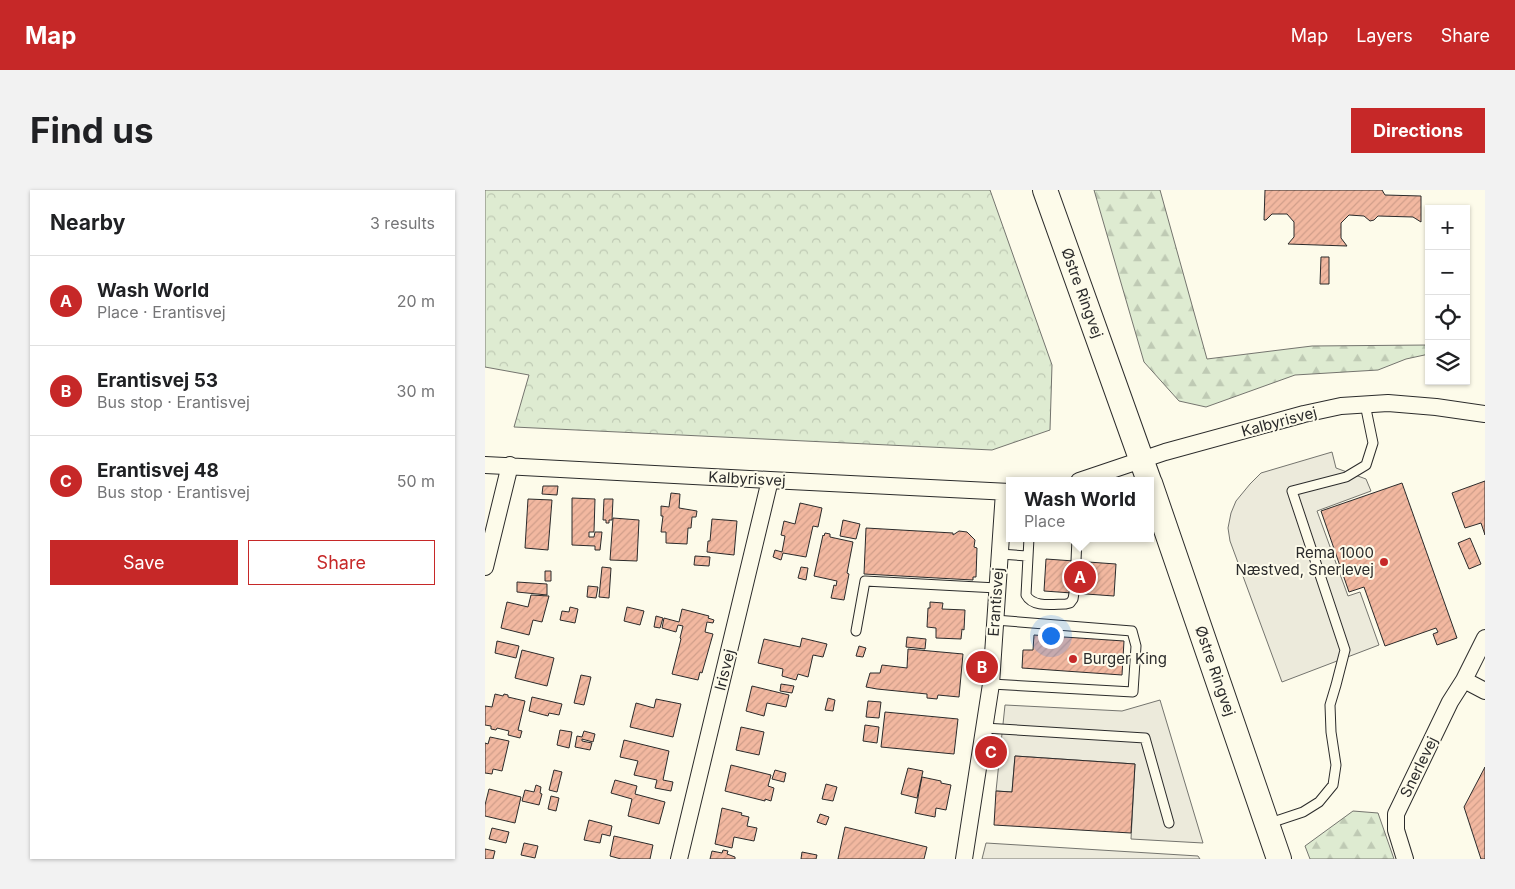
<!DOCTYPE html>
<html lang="en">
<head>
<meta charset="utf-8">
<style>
  :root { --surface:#fff; --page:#f2f2f2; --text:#202124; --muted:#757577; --line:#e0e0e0; --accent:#c62828 }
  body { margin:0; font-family:Inter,sans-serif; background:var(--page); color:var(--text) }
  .controls { position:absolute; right:15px; top:15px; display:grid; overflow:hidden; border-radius:0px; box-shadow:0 1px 4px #0004 }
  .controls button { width:45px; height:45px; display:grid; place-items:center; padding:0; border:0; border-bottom:1px solid var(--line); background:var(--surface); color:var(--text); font:25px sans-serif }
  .you { position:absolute; left:565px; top:445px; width:18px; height:18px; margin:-12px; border:4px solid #fff; border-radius:50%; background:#1a73e8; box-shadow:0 0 0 8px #1a73e833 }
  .badge { display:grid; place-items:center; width:32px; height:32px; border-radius:50%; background:var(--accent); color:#fff; font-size:16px; font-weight:700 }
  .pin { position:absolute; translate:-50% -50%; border:2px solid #fff; box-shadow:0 1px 5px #0006 }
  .popup { position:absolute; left:521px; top:287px; width:148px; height:65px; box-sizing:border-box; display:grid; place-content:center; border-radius:0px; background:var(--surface); filter:drop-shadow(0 1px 4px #0005); font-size:16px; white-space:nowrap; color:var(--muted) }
  .popup b { font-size:19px; color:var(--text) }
  .popup::after { content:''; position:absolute; left:50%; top:100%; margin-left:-10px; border:10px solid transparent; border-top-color:var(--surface) }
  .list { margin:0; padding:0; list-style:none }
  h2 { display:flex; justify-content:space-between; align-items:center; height:65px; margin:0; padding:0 20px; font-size:21px }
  h2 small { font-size:16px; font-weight:400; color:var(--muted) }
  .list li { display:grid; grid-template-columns:32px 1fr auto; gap:15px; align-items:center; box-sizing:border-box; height:90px; padding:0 20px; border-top:1px solid var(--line) }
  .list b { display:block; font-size:19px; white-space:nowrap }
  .list p { margin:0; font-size:16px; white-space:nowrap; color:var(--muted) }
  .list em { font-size:16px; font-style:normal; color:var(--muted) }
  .actions { display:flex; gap:10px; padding:15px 20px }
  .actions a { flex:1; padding:11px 0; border:1px solid var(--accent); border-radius:0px; text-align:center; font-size:18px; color:var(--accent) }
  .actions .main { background:var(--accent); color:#fff }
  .icon { flex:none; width:28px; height:28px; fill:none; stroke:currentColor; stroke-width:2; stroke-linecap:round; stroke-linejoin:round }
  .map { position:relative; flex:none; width:1000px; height:669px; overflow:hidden; border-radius:0px }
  header { display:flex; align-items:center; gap:30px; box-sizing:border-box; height:70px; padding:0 25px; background:var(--accent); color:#fff }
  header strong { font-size:24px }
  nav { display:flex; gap:28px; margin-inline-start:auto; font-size:18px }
  .intro { display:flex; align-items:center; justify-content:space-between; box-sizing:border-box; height:120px; padding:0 30px }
  h1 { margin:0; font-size:35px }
  .button { padding:12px 22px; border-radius:0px; background:var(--accent); color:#fff; font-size:18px; font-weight:700 }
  main { display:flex; gap:30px; padding:0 30px }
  aside { flex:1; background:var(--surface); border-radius:0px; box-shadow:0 1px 4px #0004 }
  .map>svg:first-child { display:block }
  .forest { fill:url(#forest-firs); stroke:#74746e }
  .park { fill:url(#park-crowns); stroke:#74746e }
  .parking { fill:#eceadb; stroke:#74746e }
  .building { fill:url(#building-hatch); stroke:#2b2b2b }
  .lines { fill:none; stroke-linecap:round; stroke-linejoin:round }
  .lane-casing { stroke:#2b2b2b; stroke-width:11 }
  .street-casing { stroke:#2b2b2b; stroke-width:18 }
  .secondary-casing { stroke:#2b2b2b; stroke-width:26 }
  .lane { stroke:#fdfbea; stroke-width:9 }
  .street { stroke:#fdfbea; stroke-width:16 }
  .secondary { stroke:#fdfbea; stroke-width:24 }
  .poi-dot { fill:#c62828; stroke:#fdfbea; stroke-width:2 }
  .labels { text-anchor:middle; stroke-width:4; stroke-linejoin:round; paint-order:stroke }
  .street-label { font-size:15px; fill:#2b2b2b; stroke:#fdfbea }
  .poi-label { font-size:15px; fill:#2b2b2b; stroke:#fdfbea; text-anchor:end }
</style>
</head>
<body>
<header>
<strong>Map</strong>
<nav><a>Map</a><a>Layers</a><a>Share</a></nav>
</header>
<div class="intro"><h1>Find us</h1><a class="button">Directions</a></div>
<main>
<aside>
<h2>Nearby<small>3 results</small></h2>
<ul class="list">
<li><span class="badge">A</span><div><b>Wash World</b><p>Place · Erantisvej</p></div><em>20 m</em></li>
<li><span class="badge">B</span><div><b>Erantisvej 53</b><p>Bus stop · Erantisvej</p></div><em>30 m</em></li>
<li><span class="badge">C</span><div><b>Erantisvej 48</b><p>Bus stop · Erantisvej</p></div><em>50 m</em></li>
</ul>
<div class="actions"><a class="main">Save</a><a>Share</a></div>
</aside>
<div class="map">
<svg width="1000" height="669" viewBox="0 0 1000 669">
  <defs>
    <pattern id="forest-firs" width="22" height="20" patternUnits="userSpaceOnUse" patternTransform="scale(1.25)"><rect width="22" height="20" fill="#deebd1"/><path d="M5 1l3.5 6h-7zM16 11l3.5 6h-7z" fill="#bfcab4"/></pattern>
    <pattern id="park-crowns" width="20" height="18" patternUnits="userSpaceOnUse" patternTransform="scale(1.25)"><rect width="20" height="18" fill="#deebd1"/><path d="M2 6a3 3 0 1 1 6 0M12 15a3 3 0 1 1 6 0" fill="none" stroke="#bfcab4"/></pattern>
    <pattern id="building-hatch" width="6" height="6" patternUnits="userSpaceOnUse" patternTransform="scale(1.25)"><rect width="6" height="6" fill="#f2b8a0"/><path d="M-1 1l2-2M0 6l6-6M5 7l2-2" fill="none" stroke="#d09e8a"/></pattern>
  </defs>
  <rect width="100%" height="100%" fill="#fdfbea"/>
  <!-- forest -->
  <path class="forest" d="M609,0H675L722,169L827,156L944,155V164L921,169L893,180L810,185L721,217L694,211L659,172Z
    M868,621L893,623L909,669H825L820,656Z"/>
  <!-- park -->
  <path class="park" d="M0,0H505L567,175L565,240L507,260L29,237L44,185L0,177Z"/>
  <!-- parking -->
  <path class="parking" d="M847,262L851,278L881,289L886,301L832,321L863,406L875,402L894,455L797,492L745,351L743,338L746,323L751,311L765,294L776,283Z
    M675,510L718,653L646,649L650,574L530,566L527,602L511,601L520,515L637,521Z
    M501,653L713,666L715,669H497Z"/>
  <!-- building -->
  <path class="building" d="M780,0H897L900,5L936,6V32L928,27L893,26L889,30L885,31L879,26L864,25L856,33V48L862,56L803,54L809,47V32L802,24H787L781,30H779Z
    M836,67H844V94H835Z
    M1000,291V345L996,333L980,338L967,303Z
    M917,293L972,448L952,455L948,444L953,442L951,438L900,456L879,397L864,402L836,321Z
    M58,296H73L72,305L57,304Z
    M186,303L195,304L194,318L212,321L211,327H207L206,338H203L202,354L181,353V342H176L178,326H176V316L184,317Z
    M87,308L110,309L109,342H104V347H109L110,342H117L115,360H110V356L87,355Z
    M43,309L67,310L63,360L40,358Z
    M119,309H128L127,330H124V333H121V330H118Z
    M315,313L337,318L333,337L328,336L321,367L298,363L296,370L288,367L290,360L297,362L300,346L296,345L299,331L310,334Z
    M128,328L154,330L152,371L125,370Z
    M227,329L252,331L249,365L222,362L223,351H225Z
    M358,330L375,334L371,349L355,346Z
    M381,338L468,343V345L474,341L482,342L490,350L489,357L492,358L491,387H488V390L379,384Z
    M340,343L345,344V347L368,352L362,383L364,384L359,410L346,408L349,395L351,396L352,391L329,386L338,345L339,346Z
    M985,348L996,374L984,379L973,353Z
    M210,366L225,367L224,376L209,375Z
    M561,369L631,374L629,406L559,401Z
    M117,377L126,378L124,408L114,407Z
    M316,377L323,378L321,390L313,388Z
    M60,381H66V391H60Z
    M32,392L62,394V405L32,402Z
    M103,396L113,397L111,408L102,407Z
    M46,405L64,406L57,432L48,430L44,445L16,438L22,412L43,417Z
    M445,412L458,413L457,419L480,420L479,440L477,439L476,449L451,448V438L442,437L443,418H445Z
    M85,417L93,419L90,433L75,430L77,421L84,422Z
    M142,417L159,421L155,435L139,431Z
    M197,419L224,426L223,428L229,430L228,433L222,432L220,442L228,444L217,483L215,482L213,490L187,484L196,449L195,448L198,436L193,435L191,442L177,438L179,428L194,432Z
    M171,426L178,428L175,438L169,437Z
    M549,445L639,451L637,485L537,478L538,460H548Z
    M422,447L441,449L440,459L421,457Z
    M317,448L342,454L338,467L328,465L323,487L313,484L311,490L297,486L298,479L273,473L279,449L315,457Z
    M12,451L34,456L31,468L10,463Z
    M374,456L381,458L378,467L371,466Z
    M423,459L478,464L474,507L453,505L452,509L442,508V504L392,499L381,497L385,483H395L397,475L422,478Z
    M37,460L69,468L62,496L30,488Z
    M96,485L106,487L99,515L89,513Z
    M296,494L309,496L307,503L295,501Z
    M267,496L304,505L301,517L282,513L279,526L261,521Z
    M10,504L18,506L19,504L23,505V507L40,511L33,540L37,541L35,548L23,545L24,541L12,538L11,540L6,539V536L0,535V516L7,517Z
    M47,507L77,514L74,525L64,523L63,526L44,521Z
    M343,508L350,510L348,521L340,520Z
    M171,509L196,514L188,547L145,537L151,513L169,518Z
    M383,511L396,512L394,528L381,527Z
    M400,522L473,529L469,564L396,557Z
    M380,535L394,537L392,553L378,551Z
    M256,537L279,542L274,565L251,560Z
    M75,540L87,542L84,558L72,555Z
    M99,541L110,544L108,552L97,549V551L107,553L105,560L90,557L92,546L97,547Z
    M5,547L24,551L17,581L8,579L7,584L0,583V553L3,554Z
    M139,550L184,561L178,590L188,592L186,601L170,598L172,590L149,585L153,571L135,567Z
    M530,566L650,574L646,643L509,635L511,601L527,602Z
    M246,575L286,585L283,596L289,598L286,611L280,609V611L240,601Z
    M1000,577V669H996L979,617Z
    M423,578L438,581L432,608L416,604Z
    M69,580L77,582L72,602L64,600Z
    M290,580L301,583L299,592L287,589Z
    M437,587L456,591V593L466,595L461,620L451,618L450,627L430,623Z
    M130,590L152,596L150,604L180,612L174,634L143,626L147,609L126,603Z
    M341,594L352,597L348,611L337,609Z
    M51,595L56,597L55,603L57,604L54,615L37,611L40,600L49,602Z
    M4,599L36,607L30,633L0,626V615Z
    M66,606L74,608L71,621L63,619Z
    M237,618L257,623L256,625L264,627L262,636L272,638L269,651L249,647L247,658L230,654Z
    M335,624L344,627L341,635L332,632Z
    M104,630L127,636L125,646L117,644L115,653L99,650Z
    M360,637L442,657L439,669H353Z
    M7,638L24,642L21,653L4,649Z
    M129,646L168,655L165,669H136L125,666Z
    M39,653L53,656L50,668L36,665Z
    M0,659L10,661L8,669H0Z
    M238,660L243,661L242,664L250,667V669H225L227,661L237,663Z
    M317,662L332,665L331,669H316Z"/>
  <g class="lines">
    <!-- lane casing -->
    <g class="lane-casing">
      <path id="lane" d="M544,348L541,405C548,418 568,414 581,414L585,413L588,409L589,403
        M515,364L542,366
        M591,371L592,348
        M371,441L380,391L512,398
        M506,494L648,502L651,456L647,441L510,430
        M499,538L660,548L684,633
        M782,634L818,622L834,612L848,595L851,575L846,542L845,515L851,495L860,460L807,301L861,287L881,275L888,253L880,214"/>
    </g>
    <!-- street casing -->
    <g class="street-casing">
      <path id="street" d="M0,275L285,290L525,302
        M594,291L680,262L819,224L856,216L903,213L951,217L1000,224
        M0,377L25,275
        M979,490L1000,501
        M194,669L285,290
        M479,669L506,494L519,302
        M920,669L911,640V624L965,512L979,490L1000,448"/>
    </g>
    <!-- secondary casing -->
    <g class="secondary-casing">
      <path id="secondary" d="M560,0L664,291
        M665,293L794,669"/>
    </g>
    <!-- lane -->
    <use href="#lane" class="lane"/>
    <!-- street -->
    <use href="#street" class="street"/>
    <!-- secondary -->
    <use href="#secondary" class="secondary"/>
  </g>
  <!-- markers -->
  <g class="poi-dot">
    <circle cx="899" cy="372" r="5"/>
    <circle cx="588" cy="469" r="5"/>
  </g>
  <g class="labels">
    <!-- street labels -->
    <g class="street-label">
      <text transform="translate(597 103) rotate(70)" y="5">Østre Ringvej</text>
      <text transform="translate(794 232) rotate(-15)" y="5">Kalbyrisvej</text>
      <text transform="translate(262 289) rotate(3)" y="5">Kalbyrisvej</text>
      <text transform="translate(511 412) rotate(-86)" y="5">Erantisvej</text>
      <text transform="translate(240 480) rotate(-76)" y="5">Irisvej</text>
      <text transform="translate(730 481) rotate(71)" y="5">Østre Ringvej</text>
      <text transform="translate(934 577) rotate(-64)" y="5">Snerlevej</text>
    </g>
    <!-- poi labels -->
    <g class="poi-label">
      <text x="889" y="368">Rema 1000<tspan x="889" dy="17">Næstved, Snerlevej</tspan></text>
      <text x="598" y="474" text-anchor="start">Burger King</text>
    </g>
  </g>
</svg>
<div class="controls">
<button>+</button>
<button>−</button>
<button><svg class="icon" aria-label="locate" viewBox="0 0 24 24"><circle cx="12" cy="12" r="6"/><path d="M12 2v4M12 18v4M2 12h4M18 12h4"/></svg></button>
<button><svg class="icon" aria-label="layers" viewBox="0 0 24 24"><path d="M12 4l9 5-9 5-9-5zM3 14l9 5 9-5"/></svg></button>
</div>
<div class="you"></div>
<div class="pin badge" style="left:595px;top:387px">A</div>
<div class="popup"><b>Wash World</b>Place</div>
<div class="pin badge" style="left:497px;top:477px">B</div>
<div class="pin badge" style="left:506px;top:562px">C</div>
</div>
</main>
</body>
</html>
